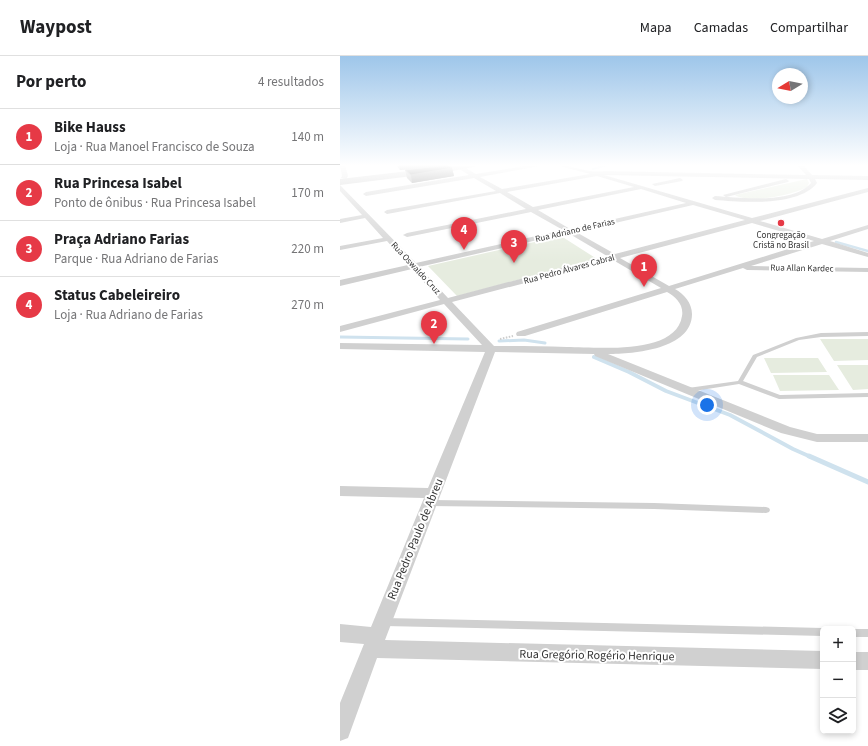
<!DOCTYPE html>
<html lang="pt">
<head>
<meta charset="utf-8">
<style>
  :root { --surface:#fff; --page:#f2f2f2; --text:#202124; --muted:#757577; --line:#e0e0e0; --accent:#e63946 }
  body { margin:0; font-family:"Source Sans 3",sans-serif; background:var(--page); color:var(--text) }
  .controls { position:absolute; right:12px; bottom:12px; display:grid; overflow:hidden; border-radius:6px; box-shadow:0 2px 6px #0003 }
  .controls button { width:36px; height:36px; display:grid; place-items:center; padding:0; border:0; border-bottom:1px solid var(--line); background:var(--surface); color:var(--text); font:20px sans-serif }
  .compass { position:absolute; left:432px; top:12px; width:36px; height:36px; border-radius:50%; background:var(--surface); box-shadow:0 2px 6px #0003; rotate:260deg }
  .you { position:absolute; left:367px; top:349px; width:14px; height:14px; margin:-10px; border:3px solid #fff; border-radius:50%; background:#1a73e8; box-shadow:0 0 0 6px #1a73e833 }
  .badge { display:grid; place-items:center; width:26px; height:26px; border-radius:50%; background:var(--accent); color:#fff; font-size:13px; font-weight:700 }
  .pin { position:absolute; translate:-50% -33px; filter:drop-shadow(0 1px 2px #0008) }
  .pin::after { content:''; position:absolute; top:21px; width:14px; height:12px; background:inherit; clip-path:polygon(0 0,100% 0,50% 100%) }
  .list { margin:0; padding:0; list-style:none }
  h2 { display:flex; justify-content:space-between; align-items:center; height:52px; margin:0; padding:0 16px; font-size:17px }
  h2 small { font-size:13px; font-weight:400; color:var(--muted) }
  .list li { display:grid; grid-template-columns:26px 1fr auto; gap:12px; align-items:center; box-sizing:border-box; height:56px; padding:0 16px; border-top:1px solid var(--line) }
  .list b { display:block; font-size:15px; white-space:nowrap }
  .list p { margin:0; font-size:13px; white-space:nowrap; color:var(--muted) }
  .list em { font-size:13px; font-style:normal; color:var(--muted) }
  .icon { flex:none; width:22px; height:22px; fill:none; stroke:currentColor; stroke-width:2; stroke-linecap:round; stroke-linejoin:round }
  .map { position:relative; flex:none; width:528px; height:690px; overflow:hidden }
  header { display:flex; align-items:center; gap:24px; box-sizing:border-box; height:56px; padding:0 20px; background:var(--surface); border-bottom:1px solid var(--line) }
  header strong { font-size:19px }
  nav { display:flex; gap:22px; margin-inline-start:auto; font-size:14px }
  main { display:flex }
  aside { flex:1; background:var(--surface) }
  .map>svg:first-child { display:block }
  .green { fill:#e6ecdf }
  .lines { fill:none; stroke-linecap:round; stroke-linejoin:round }
  .stream-far4 { stroke:#cfe2ee; stroke-width:2 }
  .stream-far3 { stroke:#cfe2ee; stroke-width:2.5 }
  .stream-far2 { stroke:#cfe2ee; stroke-width:3 }
  .stream-far1 { stroke:#cfe2ee; stroke-width:4 }
  .stream { stroke:#cfe2ee; stroke-width:5 }
  .path { stroke:#cdcdcd; stroke-width:2; stroke-dasharray:1.5 1.5; stroke-linecap:butt }
  .lane { fill:#d0d0d0; fill-rule:evenodd }
  .street { fill:#d0d0d0; fill-rule:evenodd }
  .secondary { fill:#bdbdbd; fill-rule:evenodd }
  .wall { fill:#8c8c8c }
  .shaded-wall { fill:#5f5f5f }
  .building { fill:#1a1a1a; stroke:#5f5f5f }
  .poi-dot { fill:#e63946; stroke:#fff; stroke-width:1.5 }
  .labels { text-anchor:middle; stroke-width:4; stroke-linejoin:round; paint-order:stroke }
  .far-street-label { font-size:9px; fill:#333; stroke:#fff }
  .far-poi-label { font-size:9px; fill:#333; stroke:#fff }
  .near-street-label { font-size:12px; fill:#333; stroke:#fff }
</style>
</head>
<body>
<header>
<strong>Waypost</strong>
<nav><a>Mapa</a><a>Camadas</a><a>Compartilhar</a></nav>
</header>
<main>
<aside>
<h2>Por perto<small>4 resultados</small></h2>
<ul class="list">
<li><span class="badge">1</span><div><b>Bike Hauss</b><p>Loja · Rua Manoel Francisco de Souza</p></div><em>140 m</em></li>
<li><span class="badge">2</span><div><b>Rua Princesa Isabel</b><p>Ponto de ônibus · Rua Princesa Isabel</p></div><em>170 m</em></li>
<li><span class="badge">3</span><div><b>Praça Adriano Farias</b><p>Parque · Rua Adriano de Farias</p></div><em>220 m</em></li>
<li><span class="badge">4</span><div><b>Status Cabeleireiro</b><p>Loja · Rua Adriano de Farias</p></div><em>270 m</em></li>
</ul>
</aside>
<div class="map">
<svg width="528" height="690" viewBox="0 0 528 690">
  <rect width="100%" height="100%" fill="#fff"/>
  <!-- green -->
  <path class="green" d="M467,123L469,127L467,131C454,139 408,148 395,139Z
    M221,180L257,203L117,240L88,210Z
    M480,283H528V304L494,305Z
    M424,302H478L487,316L431,317Z
    M497,309H528V333L513,334Z
    M433,319H489L499,334L440,335Z"/>
  <g class="lines">
    <!-- stream-far4 -->
    <path class="stream-far4" d="M253,113L267,109"/>
    <!-- stream-far3 -->
    <path class="stream-far3" d="M496,186L528,195"/>
    <!-- stream-far2 -->
    <path class="stream-far2" d="M0,281L128,283
      M159,285L184,284L205,287"/>
    <!-- stream-far1 -->
    <path class="stream-far1" d="M254,301L289,316L326,335L390,359L453,393L471,401"/>
    <!-- stream -->
    <path class="stream" d="M469,400L528,426"/>
    <!-- path -->
    <path class="path" d="M160,283L173,280"/>
    <!-- lane -->
    <path class="lane" d="M528,276V280L481,281L459,284L417,301L403,325L440,339L528,337V341L439,343L399,328L348,336L345,334L348,332L398,325L413,299L456,282L481,277Z
      M90,444L314,447L426,451L429,452L430,454L429,456L426,457L314,453L90,450L87,449L86,447L87,445Z
      M45,562L483,572L486,573H483V580L45,570L42,569L40,566L42,563Z
      M512,573H528V581H513V573Z"/>
    <!-- street -->
    <path class="street" d="M0,109H5L8,120L6,123L1,122L2,120Z
      M113,109H120L136,118L191,109H204L140,121L162,133L250,118L216,109C232,109 249,118 264,115L466,119L457,109H463L472,119L528,120V124L475,123L477,127C458,151 403,146 375,144L372,142L375,140C401,142 453,148 471,127L469,123L264,119L412,162L528,132V136L420,165L482,183L528,169V173L490,185L528,197V201L482,188L411,210L528,212V216L407,214L403,212L335,233C344,238 352,247 352,258C352,293 294,298 268,298L450,371L477,378H528V386H477L441,377L255,300L254,298L155,296L45,584L483,595V613L37,602L8,682L0,685V647L24,588L0,586V568L31,571L84,442L0,440V430L88,432L145,296L0,293V287L142,289L104,248L0,276V270L100,244L72,213L0,230V224L68,209L47,185L0,194V190L43,182L25,162L0,167V163L22,159L0,135V129L76,207L223,174L191,156L67,181L63,179L67,177L186,153L160,137L47,158L44,156L47,154L156,135L134,122L26,140L23,138L26,136L129,119ZM257,120L294,131L193,151L167,136ZM301,133L346,147L230,173L198,154ZM353,149L405,164L275,198L236,176ZM412,167L474,185L329,230L280,202ZM228,177L267,200L108,242L79,211ZM273,204L321,232L177,276L176,278L177,280H185L327,236C336,241 344,249 342,260C336,300 256,291 227,291C203,290 178,290 154,290L112,246Z
      M340,122L343,124L342,125L315,130L312,128Z
      M446,123L449,125L448,126L386,141L383,139Z
      M513,596H528V614H513Z"/>
    <!-- secondary -->
    <path class="secondary" d="M120,109H135L134,111L112,115L0,129V123Z"/>
  </g>
  <!-- wall -->
  <path class="wall" d="M56,109H102V110L60,114Z
    M112,112L114,120L72,127L67,122L65,114Z"/>
  <!-- shaded-wall -->
  <path class="shaded-wall" d="M59,109H102V110L60,114Z
    M112,112L114,120L72,127L71,119Z"/>
  <!-- building -->
  <path class="building" d="M107,109L112,112L71,119L65,114Z"/>
  <!-- sky -->
  <linearGradient id="sky" x2="0" y2="1"><stop stop-color="#9ec6ea"/><stop offset="0.53" stop-color="#fff"/><stop offset="1" stop-color="#fff" stop-opacity="0"/></linearGradient>
  <rect width="528" height="206" fill="url(#sky)"/>
  <!-- markers -->
  <circle class="poi-dot" cx="441" cy="167" r="4"/>
  <g class="labels">
    <!-- far-street labels -->
    <g class="far-street-label">
      <text transform="translate(235 174) rotate(-13)" y="3">Rua Adriano de Farias</text>
      <text transform="translate(76 212) rotate(47)" y="3">Rua Oswaldo Cruz</text>
      <text transform="translate(462 212) rotate(1)" y="3">Rua Allan Kardec</text>
      <text transform="translate(229 213) rotate(-15)" y="3">Rua Pedro Álvares Cabral</text>
    </g>
    <!-- far-poi labels -->
    <g class="far-poi-label">
      <text x="441" y="182">Congregação<tspan x="441" dy="10">Cristã no Brasil</tspan></text>
    </g>
    <!-- near-street labels -->
    <g class="near-street-label">
      <text transform="translate(75 483) rotate(-68)" y="4">Rua Pedro Paulo de Abreu</text>
      <text transform="translate(257 599) rotate(1)" y="4">Rua Gregório Rogério Henrique</text>
    </g>
  </g>
</svg>
<div class="controls">
<button>+</button>
<button>−</button>
<button><svg class="icon" aria-label="layers" viewBox="0 0 24 24"><path d="M12 4l9 5-9 5-9-5zM3 14l9 5 9-5"/></svg></button>
</div>
<svg class="compass" viewBox="-18 -18 36 36"><path d="M0-13l5 13h-10z" fill="#e53935"/><path d="M0 13l5-13h-10z" fill="#757577"/></svg>
<div class="you"></div>
<div class="pin badge" style="left:304px;top:231px">1</div>
<div class="pin badge" style="left:94px;top:288px">2</div>
<div class="pin badge" style="left:174px;top:207px">3</div>
<div class="pin badge" style="left:124px;top:194px">4</div>
</div>
</main>
</body>
</html>
